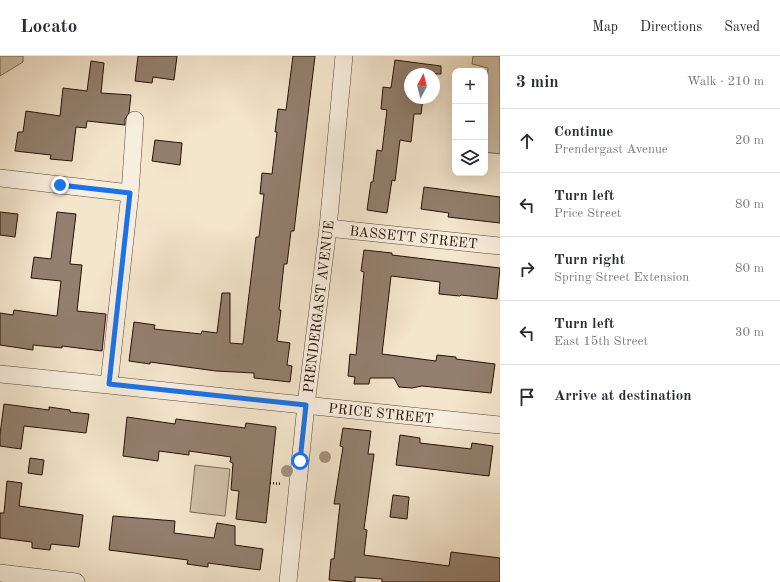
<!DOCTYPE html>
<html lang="en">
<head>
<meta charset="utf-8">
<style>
  :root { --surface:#fff; --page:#f7f7f7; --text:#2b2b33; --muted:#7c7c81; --line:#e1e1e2 }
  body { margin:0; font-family:"Old Standard TT",serif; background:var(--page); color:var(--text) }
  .controls { position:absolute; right:12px; top:12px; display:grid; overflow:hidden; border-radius:8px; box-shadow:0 4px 16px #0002 }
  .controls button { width:36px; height:36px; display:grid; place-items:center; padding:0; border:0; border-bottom:1px solid var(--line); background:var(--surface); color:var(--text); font:20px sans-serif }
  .compass { position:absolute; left:404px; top:12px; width:36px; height:36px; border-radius:50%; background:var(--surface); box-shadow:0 4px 16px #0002; rotate:7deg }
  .stop { position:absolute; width:12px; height:12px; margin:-9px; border:3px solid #1a73e8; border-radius:50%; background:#fff }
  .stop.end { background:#1a73e8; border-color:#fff; box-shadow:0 1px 4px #0008 }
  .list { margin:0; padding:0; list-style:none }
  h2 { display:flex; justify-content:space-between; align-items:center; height:52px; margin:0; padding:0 16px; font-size:17px }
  h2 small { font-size:13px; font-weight:400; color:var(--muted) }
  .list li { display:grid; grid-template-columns:26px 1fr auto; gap:12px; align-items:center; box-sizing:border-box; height:64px; padding:0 16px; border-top:1px solid var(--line) }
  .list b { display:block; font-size:15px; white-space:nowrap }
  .list p { margin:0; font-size:13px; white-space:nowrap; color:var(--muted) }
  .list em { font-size:13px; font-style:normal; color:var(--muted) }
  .icon { flex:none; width:22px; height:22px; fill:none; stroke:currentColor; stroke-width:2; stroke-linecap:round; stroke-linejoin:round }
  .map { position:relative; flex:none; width:500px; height:526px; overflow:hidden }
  header { display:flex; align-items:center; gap:24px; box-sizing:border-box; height:56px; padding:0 20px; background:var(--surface); border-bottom:1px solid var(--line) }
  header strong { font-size:19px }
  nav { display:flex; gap:22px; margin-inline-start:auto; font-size:14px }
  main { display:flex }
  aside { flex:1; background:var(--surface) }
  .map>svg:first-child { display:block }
  .green { fill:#d1c1ab; stroke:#7c6858 }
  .building { fill:#927f6d; stroke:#281006 }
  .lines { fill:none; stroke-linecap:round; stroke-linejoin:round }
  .minor-casing { stroke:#5b4538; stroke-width:18 }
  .path { stroke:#281006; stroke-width:2.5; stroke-dasharray:1 2; stroke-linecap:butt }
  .minor { stroke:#f8eede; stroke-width:17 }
  .tree { fill:#a4927f }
  .route { stroke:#1a73e8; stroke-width:5 }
  .labels { text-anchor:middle; stroke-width:3; stroke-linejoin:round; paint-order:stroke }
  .street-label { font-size:14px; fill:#281006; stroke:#f8eede }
</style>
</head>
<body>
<header>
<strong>Locato</strong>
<nav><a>Map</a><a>Directions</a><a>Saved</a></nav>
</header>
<main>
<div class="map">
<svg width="500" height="526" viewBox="0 0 500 526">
  <rect width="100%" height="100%" fill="#f4e5cd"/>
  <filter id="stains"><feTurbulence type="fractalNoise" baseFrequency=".005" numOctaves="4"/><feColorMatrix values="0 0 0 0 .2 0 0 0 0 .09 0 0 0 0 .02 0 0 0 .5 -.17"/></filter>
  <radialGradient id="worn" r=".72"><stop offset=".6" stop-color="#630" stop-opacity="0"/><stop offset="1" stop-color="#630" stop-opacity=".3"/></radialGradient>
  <!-- green -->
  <path class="green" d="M0,0H23V6L0,20Z
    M473,0H500V98L485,96V64L488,12L472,8Z
    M195,409L230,413L225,460L190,456Z"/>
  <!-- building -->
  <path class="building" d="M138,0H177L174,24L153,21L152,27L135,25Z
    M293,0H315L294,175H291L287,208H284L279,254H281L277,285L290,287L287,309L292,310L290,326L254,322V317L216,315L150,306V308L129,305L134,266L155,269L154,273L201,278L202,275L217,277L222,237H230V287L243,288L256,181H259L264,138H260L262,117L272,118L277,76H275L278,53L286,54Z
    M395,4L441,10V18H410V42H423L421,58H414L411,86L400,84L395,125L392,124L387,157L367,154L371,126H373L377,94L382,95L387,54L381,53L383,31L391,32Z
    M91,5L104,7L101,37L131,39L129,57L125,63V69L87,65L86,72L76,71L72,105L50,103L51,99L15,95L18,76H23L26,55L60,60L63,32L87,35Z
    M155,84L182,87L180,109L152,105Z
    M424,131L500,141V167L448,161L449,157L421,153Z
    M0,156L18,158L15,181L0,179Z
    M57,156L76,158L70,208L82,209L77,255L106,258L102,295L62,290V292L33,289V294L0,289V257L13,259L14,254L57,260L61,225L31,222L34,201L51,203Z
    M364,194L392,197V199L500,212L497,243L461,239L460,240L439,238L440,226L391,220L382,298L436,305L437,299L456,301V303L495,308L491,337L422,330L412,332L399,331L394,322H370L369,328H354L355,321L348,320L350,298L356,299L364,216L361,215Z
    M4,348L49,354V351L70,354V356L89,358L86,377L24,370L21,393L0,390V378Z
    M127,361L175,368L176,363L245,372L246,367L276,371L266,467L236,463L239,435L231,434L233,407L230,406L231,401L189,395V399L159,395L158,405L123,400Z
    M343,372L371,375L368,398H374L364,473L367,474L364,499L449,510L451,496L500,502V526H382V523L355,521V526L329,524L331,503H334L340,448H334L343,391L340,390Z
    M400,379L420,382V387L471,393L472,387L493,390L489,420L396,409Z
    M30,402L44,404L42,419L28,417Z
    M7,425L22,427L19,450L83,459L79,491L51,488L50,494L32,492V486L0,482V457H4Z
    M393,439L409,441L407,463L390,461Z
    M113,460L175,465L174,477L214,482L217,467L235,470V489L263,493L260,514L208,507V511L187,508L188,504L109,494Z"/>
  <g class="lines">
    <!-- minor casing -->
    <g class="minor-casing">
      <g id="minor">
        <path d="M0,122L130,137"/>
        <path id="s1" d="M328,172L500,190"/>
        <path id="s2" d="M0,318L500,369"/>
        <path d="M109,328L130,137L135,64"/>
        <path d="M0,517L76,526"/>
        <path id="s3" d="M288,526L306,349L328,172L344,0"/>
      </g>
    </g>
    <!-- path -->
    <path class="path" d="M270,427L282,428"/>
    <!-- minor -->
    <use href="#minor" class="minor"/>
  </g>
  <!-- trees -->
  <g class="tree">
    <circle cx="325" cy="401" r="6"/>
    <circle cx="287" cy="415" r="6"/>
  </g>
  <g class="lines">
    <!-- route -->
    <path class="route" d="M60,129L130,137L109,328L306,349L300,405"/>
  </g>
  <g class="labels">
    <!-- street labels -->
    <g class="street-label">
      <text dy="5" stroke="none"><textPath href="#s1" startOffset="86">BASSETT STREET</textPath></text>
      <text dy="5" stroke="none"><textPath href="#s3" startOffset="277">PRENDERGAST AVENUE</textPath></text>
      <text dy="5" stroke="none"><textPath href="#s2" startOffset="383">PRICE STREET</textPath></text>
    </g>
  </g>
  <rect width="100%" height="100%" filter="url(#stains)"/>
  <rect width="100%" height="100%" fill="url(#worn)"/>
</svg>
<div class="controls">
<button>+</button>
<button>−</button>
<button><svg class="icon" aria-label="layers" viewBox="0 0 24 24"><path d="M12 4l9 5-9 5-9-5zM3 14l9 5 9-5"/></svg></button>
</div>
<svg class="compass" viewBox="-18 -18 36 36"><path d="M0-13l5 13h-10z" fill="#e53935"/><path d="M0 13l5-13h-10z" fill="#7c7c81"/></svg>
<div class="stop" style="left:300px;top:405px"></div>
<div class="stop end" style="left:60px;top:129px"></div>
</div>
<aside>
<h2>3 min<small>Walk · 210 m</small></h2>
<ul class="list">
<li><svg class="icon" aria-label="ahead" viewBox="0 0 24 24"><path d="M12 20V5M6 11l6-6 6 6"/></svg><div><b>Continue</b><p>Prendergast Avenue</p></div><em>20 m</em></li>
<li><svg class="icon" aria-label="left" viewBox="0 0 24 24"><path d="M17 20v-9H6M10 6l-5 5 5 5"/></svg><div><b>Turn left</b><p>Price Street</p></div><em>80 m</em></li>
<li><svg class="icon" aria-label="right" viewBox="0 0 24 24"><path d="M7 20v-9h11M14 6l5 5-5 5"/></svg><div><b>Turn right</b><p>Spring Street Extension</p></div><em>80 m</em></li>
<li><svg class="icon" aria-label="left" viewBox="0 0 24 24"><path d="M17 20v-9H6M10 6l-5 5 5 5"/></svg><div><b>Turn left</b><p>East 15th Street</p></div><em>30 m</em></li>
<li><svg class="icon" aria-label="arrive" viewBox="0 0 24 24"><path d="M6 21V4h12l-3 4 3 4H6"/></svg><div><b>Arrive at destination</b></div></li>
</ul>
</aside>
</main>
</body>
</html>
